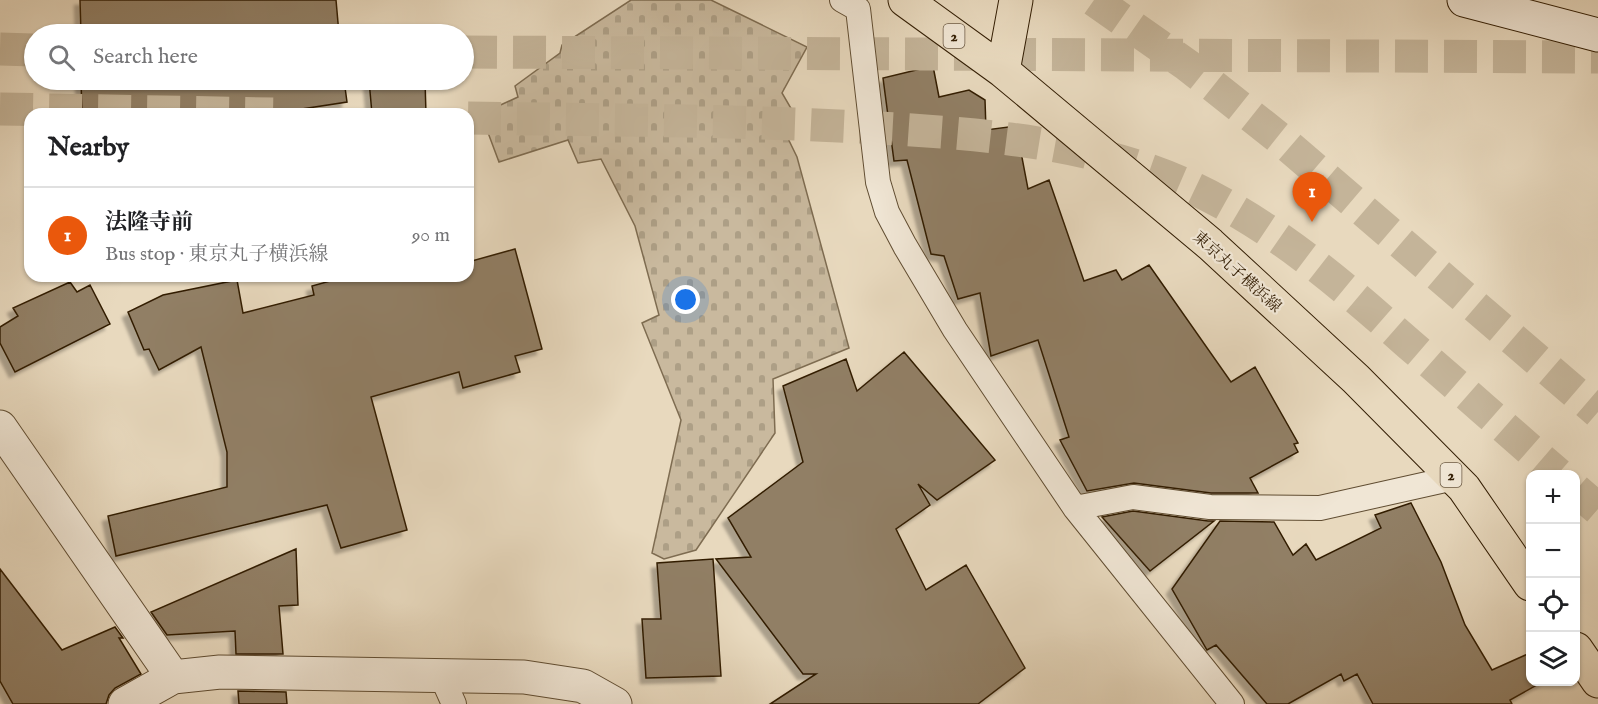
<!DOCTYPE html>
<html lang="en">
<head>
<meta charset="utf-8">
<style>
  :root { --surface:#fff; --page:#f6f6f6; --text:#202124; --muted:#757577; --line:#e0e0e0; --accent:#ea580c }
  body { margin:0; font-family:"IM FELL English","Noto Serif JP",serif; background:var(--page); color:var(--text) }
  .controls { position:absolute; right:18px; bottom:18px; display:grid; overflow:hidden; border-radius:12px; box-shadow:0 2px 4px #0004 }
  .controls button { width:54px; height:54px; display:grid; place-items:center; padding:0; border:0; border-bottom:2px solid var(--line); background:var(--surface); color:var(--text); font:30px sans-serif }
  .you { position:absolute; left:686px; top:300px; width:21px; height:21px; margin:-15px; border:4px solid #fff; border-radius:50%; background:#1a73e8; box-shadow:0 0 0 9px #1a73e833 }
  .badge { display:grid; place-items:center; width:39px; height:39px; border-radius:50%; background:var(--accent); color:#fff; font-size:20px; font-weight:700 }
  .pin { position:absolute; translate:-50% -50px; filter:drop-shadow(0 2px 3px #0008) }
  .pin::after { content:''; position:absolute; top:32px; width:21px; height:18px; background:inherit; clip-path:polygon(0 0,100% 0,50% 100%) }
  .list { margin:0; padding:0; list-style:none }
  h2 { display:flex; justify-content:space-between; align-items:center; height:78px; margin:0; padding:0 24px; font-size:26px }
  h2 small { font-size:20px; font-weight:400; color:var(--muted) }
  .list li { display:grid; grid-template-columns:39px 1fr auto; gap:18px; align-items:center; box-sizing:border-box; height:96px; padding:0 24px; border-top:2px solid var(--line) }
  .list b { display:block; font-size:22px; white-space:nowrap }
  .list p { margin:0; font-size:20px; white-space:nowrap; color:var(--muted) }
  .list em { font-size:20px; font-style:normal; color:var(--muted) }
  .icon { flex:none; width:33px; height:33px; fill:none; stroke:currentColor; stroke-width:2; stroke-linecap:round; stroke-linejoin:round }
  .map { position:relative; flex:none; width:1598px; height:704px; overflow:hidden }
  .search { position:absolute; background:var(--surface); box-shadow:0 2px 4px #0004; left:24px; top:24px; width:450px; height:66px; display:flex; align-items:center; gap:15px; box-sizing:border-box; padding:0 21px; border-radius:33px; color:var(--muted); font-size:22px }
  .panel { position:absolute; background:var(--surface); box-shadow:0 2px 4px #0004; left:24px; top:108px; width:450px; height:174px; border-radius:18px }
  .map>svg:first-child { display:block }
  .cemetery { fill:url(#cemetery-stones); stroke:#7e6c51; stroke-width:1.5 }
  .building { fill:#917f65; stroke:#331e04; stroke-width:1.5; filter:url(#shadow) }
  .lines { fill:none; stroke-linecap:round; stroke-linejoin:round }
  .highway-tunnel { stroke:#c4b499; stroke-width:33; stroke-dasharray:33 16; stroke-linecap:butt }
  .lane-casing { stroke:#604d32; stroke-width:26 }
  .street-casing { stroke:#604d32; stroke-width:35 }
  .secondary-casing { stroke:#331e04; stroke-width:35 }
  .primary-casing { stroke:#331e04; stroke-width:35 }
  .lane { stroke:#f0e6d5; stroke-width:24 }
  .street { stroke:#f0e6d5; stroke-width:33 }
  .secondary { stroke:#f0e6d5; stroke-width:33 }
  .primary { stroke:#e8d9be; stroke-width:33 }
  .labels { text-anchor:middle; stroke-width:4.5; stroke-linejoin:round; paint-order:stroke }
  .shield { fill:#f0e6d5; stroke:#6c5a43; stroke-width:1.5 }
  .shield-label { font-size:15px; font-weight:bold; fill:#331e04 }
  .street-label { font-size:16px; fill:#331e04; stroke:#f0e6d5 }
</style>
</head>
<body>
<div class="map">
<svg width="1598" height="704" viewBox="0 0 1598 704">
  <defs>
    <pattern id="cemetery-stones" width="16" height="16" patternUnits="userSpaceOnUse" patternTransform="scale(1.5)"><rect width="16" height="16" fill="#c9b99e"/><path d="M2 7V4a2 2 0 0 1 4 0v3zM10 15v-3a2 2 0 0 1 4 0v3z" fill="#ad9f86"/></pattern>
    <filter id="shadow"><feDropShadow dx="-5.5" dy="5.5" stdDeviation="1.5" flood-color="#0004"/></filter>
  </defs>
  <rect width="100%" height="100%" fill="#e8d9be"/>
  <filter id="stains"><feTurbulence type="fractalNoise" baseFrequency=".00333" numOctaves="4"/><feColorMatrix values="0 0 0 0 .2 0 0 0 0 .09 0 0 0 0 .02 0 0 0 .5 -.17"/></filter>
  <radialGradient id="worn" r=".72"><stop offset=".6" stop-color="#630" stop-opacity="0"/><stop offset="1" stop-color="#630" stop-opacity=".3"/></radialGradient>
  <!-- cemetery -->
  <path class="cemetery" d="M631,0H711L807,47L782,93L792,110L779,120L797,157L849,348L773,379L775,433L696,550L664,559L652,553L681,420L642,323L659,315L635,226L601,159L578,163L568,140L499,162L481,114L518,97L515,86L560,53L562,45Z"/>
  <!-- building -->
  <path class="building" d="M80,0H336L339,34H81Z
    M933,66L939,97L969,90L985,100L986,130L1016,126L1028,189L1049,180L1084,281L1116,270L1122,280L1149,265L1231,382L1255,367L1298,443L1294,444L1298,452L1250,478L1258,493H1211L1134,483L1087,491L1060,440L1069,437L1038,340L991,356L980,293L958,299L944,256L931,254L907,160L894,161L883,78Z
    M81,80H344L347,102L269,114H82Z
    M369,80H425L426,114H372Z
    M515,249L542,349L515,356L520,372L463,388L459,372L371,397L407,530L341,548L327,505L116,556L108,516L227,487V452L201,347L159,370L149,349L144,350L128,312L163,295L237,280L243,313L314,295L312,286L348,276H468V262Z
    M70,282L77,292L90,285L110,324L15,372L0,343V327L18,316L13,308Z
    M904,352L995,460L937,500L918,484L930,505L896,529L926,590L966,565L1025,668L978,704H770L816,674H803L716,559L751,557L728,518L803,462L783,386L846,359L857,391Z
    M1411,503L1441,562L1465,625L1492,670L1530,653V681H1544L1510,700L1512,704H1373L1357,674L1344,681L1341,674L1288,704H1267L1216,645L1207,650L1172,589L1220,521L1274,522L1293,555L1306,544L1316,560L1381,528L1375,515Z
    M1133,511L1208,521H1214L1150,571L1102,517Z
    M296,549L298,605L279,606L283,654H236L235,631L167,635L151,612Z
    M713,559L721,676L646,678L642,619H661L657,563Z
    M0,569L62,650L115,627L123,638H119L141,674L115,688L109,695L106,704H13L0,681Z
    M238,691L286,692L287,704H239Z"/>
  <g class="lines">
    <!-- highway-tunnel -->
    <path class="highway-tunnel" d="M1094,0L1187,65L1279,138L1598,412
      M0,49L34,50
      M464,52L1598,57
      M0,109L273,114
      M468,118C598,120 729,120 859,127C972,133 1092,140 1195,189C1275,227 1342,285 1409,344C1459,387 1508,431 1558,474
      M1576,490L1598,509"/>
    <!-- lane casing -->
    <g class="lane-casing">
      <path id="lane" d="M842,0L858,9L878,182L887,212L905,246L955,330L1075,508L1232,704
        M1075,508L1133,497L1210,507L1320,508L1454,478
        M441,675L454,704"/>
    </g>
    <!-- street casing -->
    <g class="street-casing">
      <path id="street" d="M0,427L173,677
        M125,704L173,677L220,672L524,677L583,686L615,704"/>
    </g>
    <!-- secondary casing -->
    <g class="secondary-casing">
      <path id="secondary" d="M1464,0L1598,35"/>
    </g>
    <!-- primary casing -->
    <g class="primary-casing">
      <path id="primary" d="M905,0L1003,71L1210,244L1356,379L1464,488L1530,584
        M1003,71L1016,0
        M1576,649L1598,681"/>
    </g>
    <!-- lane -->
    <use href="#lane" class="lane"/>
    <!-- street -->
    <use href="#street" class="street"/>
    <!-- secondary -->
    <use href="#secondary" class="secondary"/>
    <!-- primary -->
    <use href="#primary" class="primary"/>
  </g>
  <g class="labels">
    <!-- shield labels -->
    <g class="shield">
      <rect x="943.5" y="24" width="21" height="24" rx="4.5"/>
      <rect x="1440.5" y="463" width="21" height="24" rx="4.5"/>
    </g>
    <g class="shield-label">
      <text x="954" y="41">2</text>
      <text x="1451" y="480">2</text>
    </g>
    <!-- street labels -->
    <g class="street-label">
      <text transform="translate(1238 271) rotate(42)" y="6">東京丸子横浜線</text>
    </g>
  </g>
  <rect width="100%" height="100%" filter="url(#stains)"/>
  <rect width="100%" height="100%" fill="url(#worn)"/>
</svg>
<div class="controls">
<button>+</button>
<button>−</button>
<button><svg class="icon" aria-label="locate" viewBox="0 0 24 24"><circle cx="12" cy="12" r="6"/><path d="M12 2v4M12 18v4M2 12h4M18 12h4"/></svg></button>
<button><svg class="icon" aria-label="layers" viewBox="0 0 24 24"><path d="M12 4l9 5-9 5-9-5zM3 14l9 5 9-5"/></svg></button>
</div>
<div class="you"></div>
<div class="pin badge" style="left:1312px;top:222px">1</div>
<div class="search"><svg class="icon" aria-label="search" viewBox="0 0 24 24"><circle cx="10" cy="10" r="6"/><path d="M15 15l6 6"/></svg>Search here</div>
<section class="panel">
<h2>Nearby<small></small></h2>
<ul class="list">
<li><span class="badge">1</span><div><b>法隆寺前</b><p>Bus stop · 東京丸子横浜線</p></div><em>90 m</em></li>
</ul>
</section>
</div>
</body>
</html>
